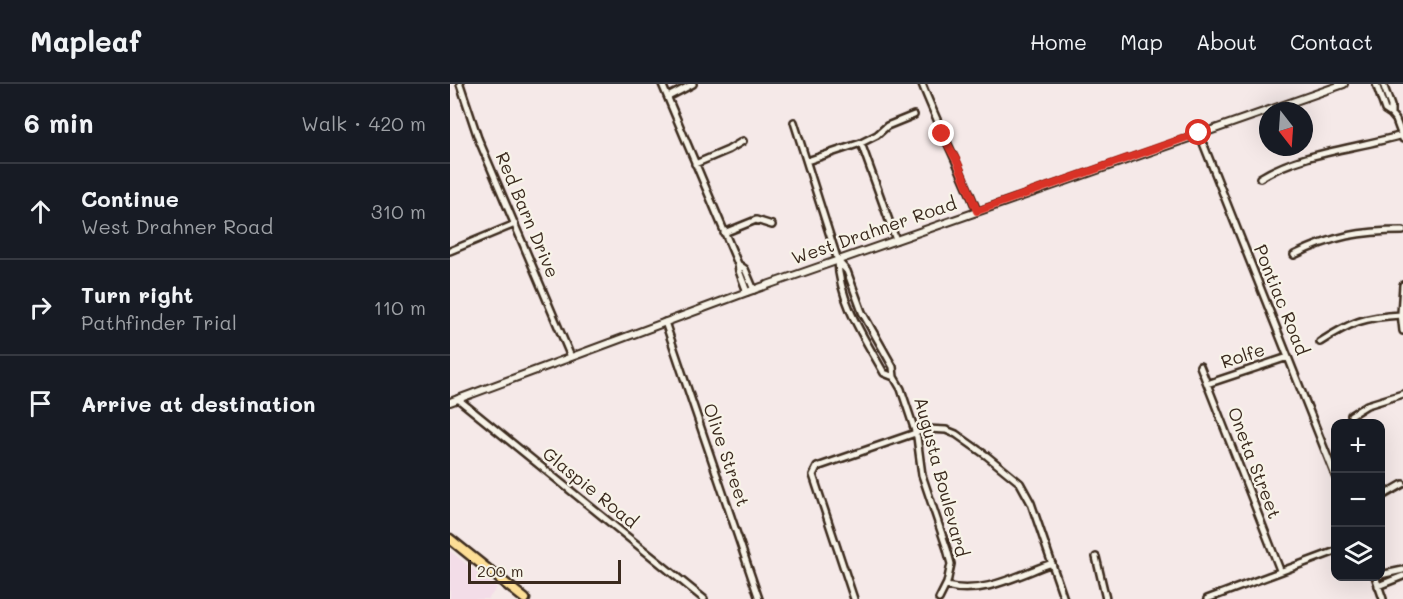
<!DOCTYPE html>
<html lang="en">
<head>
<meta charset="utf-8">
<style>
  :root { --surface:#171b24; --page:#242831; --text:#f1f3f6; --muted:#9ea1a6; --line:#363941 }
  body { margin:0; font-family:Mali,sans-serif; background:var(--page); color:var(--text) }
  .controls { position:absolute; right:18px; bottom:18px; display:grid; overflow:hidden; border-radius:12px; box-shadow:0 6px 24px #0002 }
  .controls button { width:54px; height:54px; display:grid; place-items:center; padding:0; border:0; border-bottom:2px solid var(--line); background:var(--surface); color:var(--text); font:30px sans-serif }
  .compass { position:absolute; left:809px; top:18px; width:54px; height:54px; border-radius:50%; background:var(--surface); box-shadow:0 6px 24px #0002; rotate:163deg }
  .scale { position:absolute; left:18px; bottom:15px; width:153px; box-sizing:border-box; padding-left:6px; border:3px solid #3b2a1e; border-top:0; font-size:16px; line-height:21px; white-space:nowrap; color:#3b2a1e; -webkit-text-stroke:4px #f7f3e8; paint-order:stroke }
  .stop { position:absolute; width:18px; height:18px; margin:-14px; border:4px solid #d93025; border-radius:50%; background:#fff }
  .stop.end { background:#d93025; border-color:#fff; box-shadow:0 2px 6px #0008 }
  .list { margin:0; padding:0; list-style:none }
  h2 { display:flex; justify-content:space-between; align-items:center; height:78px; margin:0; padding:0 24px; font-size:26px }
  h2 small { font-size:20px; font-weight:400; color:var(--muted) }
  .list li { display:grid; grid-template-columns:39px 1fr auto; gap:18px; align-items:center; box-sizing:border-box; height:96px; padding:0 24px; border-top:2px solid var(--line) }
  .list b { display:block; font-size:22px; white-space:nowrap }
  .list p { margin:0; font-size:20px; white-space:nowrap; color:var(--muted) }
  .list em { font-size:20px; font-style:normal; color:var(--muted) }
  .icon { flex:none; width:33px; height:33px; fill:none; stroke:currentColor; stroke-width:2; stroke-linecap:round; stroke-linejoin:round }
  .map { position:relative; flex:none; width:953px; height:515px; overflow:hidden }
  header { display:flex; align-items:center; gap:36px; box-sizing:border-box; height:84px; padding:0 30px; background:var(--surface); border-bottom:2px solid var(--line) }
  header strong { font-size:28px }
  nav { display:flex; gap:33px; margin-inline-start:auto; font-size:21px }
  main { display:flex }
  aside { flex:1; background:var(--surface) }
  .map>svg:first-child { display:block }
  .built { fill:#f3dde8 }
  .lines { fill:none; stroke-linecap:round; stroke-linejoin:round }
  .minor-casing { stroke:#3b2a1e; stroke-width:10 }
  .tertiary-casing { stroke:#3b2a1e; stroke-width:10 }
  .primary-casing { stroke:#3b2a1e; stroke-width:13 }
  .minor { stroke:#f7f3e8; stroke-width:5 }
  .tertiary { stroke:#f7f3e8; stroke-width:6 }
  .primary { stroke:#fdde96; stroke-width:8 }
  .route { stroke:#d93025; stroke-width:8 }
  .labels { text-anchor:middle; stroke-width:4.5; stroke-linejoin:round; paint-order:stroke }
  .street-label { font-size:18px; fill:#3b2a1e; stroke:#f7f3e8 }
</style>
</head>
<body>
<header>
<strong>Mapleaf</strong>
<nav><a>Home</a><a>Map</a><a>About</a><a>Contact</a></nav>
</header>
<main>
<aside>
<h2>6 min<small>Walk · 420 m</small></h2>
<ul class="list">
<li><svg class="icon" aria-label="ahead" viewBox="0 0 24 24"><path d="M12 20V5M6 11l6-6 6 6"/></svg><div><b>Continue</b><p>West Drahner Road</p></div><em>310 m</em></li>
<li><svg class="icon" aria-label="right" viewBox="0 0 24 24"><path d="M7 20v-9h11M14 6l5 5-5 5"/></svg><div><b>Turn right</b><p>Pathfinder Trial</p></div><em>110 m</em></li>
<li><svg class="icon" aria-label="arrive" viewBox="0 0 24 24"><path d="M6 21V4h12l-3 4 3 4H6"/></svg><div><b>Arrive at destination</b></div></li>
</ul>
</aside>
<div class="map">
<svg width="953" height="515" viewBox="0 0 953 515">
  <rect width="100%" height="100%" fill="#f5e9e8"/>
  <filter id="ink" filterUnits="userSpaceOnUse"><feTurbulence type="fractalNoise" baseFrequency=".0167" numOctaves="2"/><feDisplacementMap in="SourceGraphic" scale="12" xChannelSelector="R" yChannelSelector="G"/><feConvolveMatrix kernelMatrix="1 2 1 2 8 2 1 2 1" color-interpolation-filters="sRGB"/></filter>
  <g filter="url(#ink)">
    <!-- built -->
    <path class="built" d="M0,467L47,504L38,515H0Z"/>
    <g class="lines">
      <!-- minor casing -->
      <g class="minor-casing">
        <path id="minor" d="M10,0L28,54L121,273
          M212,0L288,180
          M472,0C489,43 510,84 527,127
          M926,0L935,26L941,30V22L933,0
          M218,13L243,0
          M941,30L946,36L953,55
          M344,38L388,177L397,187L412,228L443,283L444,293L434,289C415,255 389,217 388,177
          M749,49L886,394
          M411,59L446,156
          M357,77L411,59L427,51L437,42L464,31
          M245,80L278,66L293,57
          M810,94C852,68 905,65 952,51
          M274,149L306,136L322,141
          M0,167L65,140
          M844,171C883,152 910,147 953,147
          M953,201L951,229L953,247
          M297,208L289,187L288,180L295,185L304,206
          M215,238L309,515
          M870,258C901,238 914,233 951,231
          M750,282L830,486
          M444,293L451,305L467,353L472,391L497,465L501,480L497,499L489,515
          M757,300L838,273
          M8,315L254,515
          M901,331L917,321L953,310
          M934,411L953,400
          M646,473L656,515
          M930,491L953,486
          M925,492L933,515
          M496,502C532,512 568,491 602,479
          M928,502L953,492
          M404,515L363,391L367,383L477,345L496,346L506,350L537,372L570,399L581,419L614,515
          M757,515L886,467"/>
      </g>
      <!-- tertiary casing -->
      <g class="tertiary-casing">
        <path id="tertiary" d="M0,318L297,208L894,0"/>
      </g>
      <!-- primary casing -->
      <g class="primary-casing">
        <path id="primary" d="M0,455L75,515"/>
      </g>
      <!-- minor -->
      <use href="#minor" class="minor"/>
      <!-- tertiary -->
      <use href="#tertiary" class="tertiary"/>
      <!-- primary -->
      <use href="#primary" class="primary"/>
    </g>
  </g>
  <g class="lines" filter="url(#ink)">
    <!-- route -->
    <path class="route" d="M492,50L508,79L527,127L749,49"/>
  </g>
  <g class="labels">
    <!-- street labels -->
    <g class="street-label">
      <text transform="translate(77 131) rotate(67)" y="6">Red Barn Drive</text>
      <text transform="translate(424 147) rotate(-19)" y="6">West Drahner Road</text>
      <text transform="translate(831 216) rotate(68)" y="6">Pontiac Road</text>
      <text transform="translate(793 272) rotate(-18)" y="6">Rolfe</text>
      <text transform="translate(276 371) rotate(71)" y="6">Olive Street</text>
      <text transform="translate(804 379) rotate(69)" y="6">Oneta Street</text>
      <text transform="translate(491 393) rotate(75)" y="6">Augusta Boulevard</text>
      <text transform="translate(140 404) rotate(39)" y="6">Glaspie Road</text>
    </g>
  </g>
</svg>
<div class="controls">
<button>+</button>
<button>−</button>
<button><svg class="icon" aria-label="layers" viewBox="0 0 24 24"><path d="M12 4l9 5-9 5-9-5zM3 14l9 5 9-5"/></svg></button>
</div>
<svg class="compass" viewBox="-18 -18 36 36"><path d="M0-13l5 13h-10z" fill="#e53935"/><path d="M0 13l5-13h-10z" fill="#9ea1a6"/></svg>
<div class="scale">200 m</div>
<div class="stop" style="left:749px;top:49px"></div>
<div class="stop end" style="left:492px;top:50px"></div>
</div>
</main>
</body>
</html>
